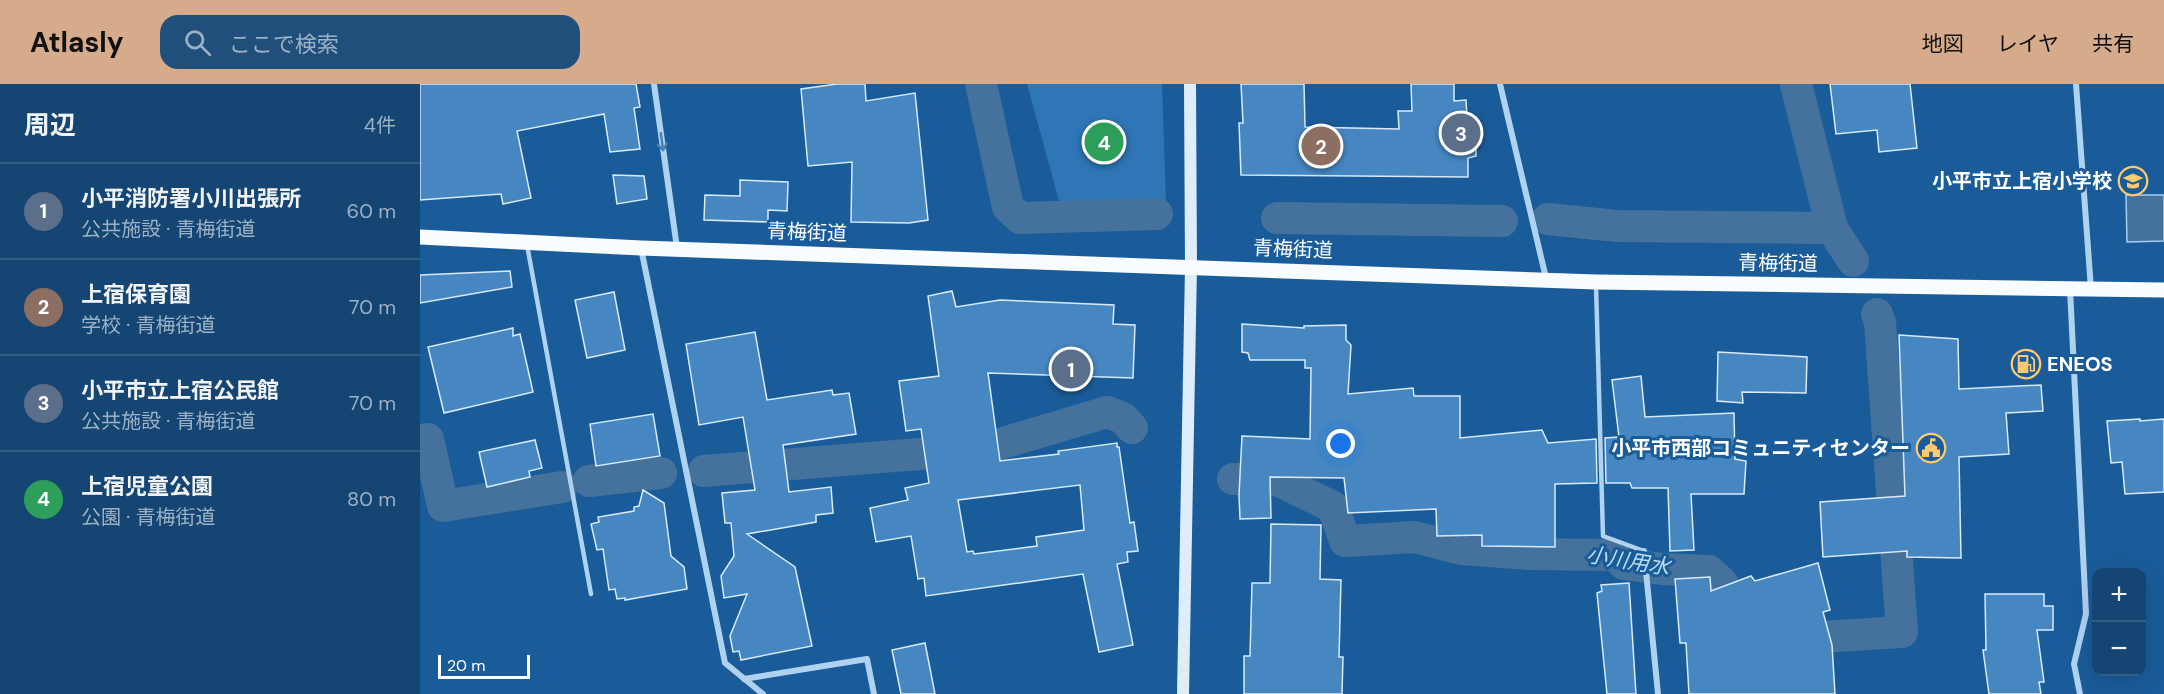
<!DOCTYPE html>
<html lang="ja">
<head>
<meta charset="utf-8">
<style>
  :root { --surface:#144573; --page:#214f7b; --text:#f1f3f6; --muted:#9db1c4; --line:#335d85; --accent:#d6ab8b }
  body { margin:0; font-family:"DM Sans","Noto Sans JP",sans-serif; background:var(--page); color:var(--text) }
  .controls { position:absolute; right:18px; bottom:18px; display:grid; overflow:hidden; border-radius:12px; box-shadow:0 6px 24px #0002 }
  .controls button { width:54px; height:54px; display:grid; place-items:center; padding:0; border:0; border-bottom:2px solid var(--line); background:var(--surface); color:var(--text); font:30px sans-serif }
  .scale { position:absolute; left:18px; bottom:15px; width:92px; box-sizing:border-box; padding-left:6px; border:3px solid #fff; border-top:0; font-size:16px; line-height:21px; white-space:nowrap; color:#fff; -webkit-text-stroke:4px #1a5c99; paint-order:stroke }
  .you { position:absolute; left:921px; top:360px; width:21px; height:21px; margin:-15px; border:4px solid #fff; border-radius:50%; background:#1a73e8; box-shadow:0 0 0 9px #1a73e833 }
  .badge { display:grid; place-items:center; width:39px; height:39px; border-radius:50%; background:var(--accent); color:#fff; font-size:20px; font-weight:700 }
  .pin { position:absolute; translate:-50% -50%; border:3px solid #fff; box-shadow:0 2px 6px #0006 }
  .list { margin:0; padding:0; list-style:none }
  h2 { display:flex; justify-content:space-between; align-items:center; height:78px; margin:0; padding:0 24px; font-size:26px }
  h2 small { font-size:20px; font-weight:400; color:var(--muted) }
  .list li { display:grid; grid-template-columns:39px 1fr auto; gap:18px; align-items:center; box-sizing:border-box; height:96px; padding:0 24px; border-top:2px solid var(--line) }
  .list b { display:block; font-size:22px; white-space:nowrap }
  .list p { margin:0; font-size:20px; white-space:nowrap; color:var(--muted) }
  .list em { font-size:20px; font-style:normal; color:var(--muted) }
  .icon { flex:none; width:33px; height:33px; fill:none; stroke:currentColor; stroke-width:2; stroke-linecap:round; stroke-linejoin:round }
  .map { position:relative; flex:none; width:1744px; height:610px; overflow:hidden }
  header { display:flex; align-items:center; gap:36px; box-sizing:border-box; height:84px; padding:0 30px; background:var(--accent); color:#111 }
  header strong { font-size:28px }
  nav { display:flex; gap:33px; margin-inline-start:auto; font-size:21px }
  .search { width:420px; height:54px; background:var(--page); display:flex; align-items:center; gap:15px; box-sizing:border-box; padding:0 21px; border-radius:18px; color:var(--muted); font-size:22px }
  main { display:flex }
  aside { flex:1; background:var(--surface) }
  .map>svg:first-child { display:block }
  .green { fill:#2e76b6 }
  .water { fill:#44729d; stroke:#a3cef3; stroke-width:1.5 }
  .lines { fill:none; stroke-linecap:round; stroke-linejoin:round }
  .canal { stroke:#44729d; stroke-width:32 }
  .building { fill:#4787c1; stroke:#d7eafc; stroke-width:1.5; fill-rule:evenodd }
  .lane { stroke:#afd2f1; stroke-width:4.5 }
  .street { stroke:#afd2f1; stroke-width:6 }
  .secondary { stroke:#deedfc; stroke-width:12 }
  .primary { stroke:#f9fcff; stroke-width:15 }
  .oneway { stroke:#477fb3 }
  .labels { text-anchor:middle; stroke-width:6; stroke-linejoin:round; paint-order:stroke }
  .poi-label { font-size:20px; font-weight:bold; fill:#fff; stroke:#1a5c99; text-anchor:end }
  .street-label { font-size:20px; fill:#fff; stroke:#1a5c99 }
  .water-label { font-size:21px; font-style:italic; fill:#bcdcf7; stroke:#1a5c99 }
</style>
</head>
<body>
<header>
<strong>Atlasly</strong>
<div class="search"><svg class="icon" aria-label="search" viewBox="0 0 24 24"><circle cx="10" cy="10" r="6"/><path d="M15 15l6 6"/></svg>ここで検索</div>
<nav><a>地図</a><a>レイヤ</a><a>共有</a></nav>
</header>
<main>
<aside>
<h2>周辺<small>4件</small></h2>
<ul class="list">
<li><span class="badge" style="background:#5c6f8a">1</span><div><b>小平消防署小川出張所</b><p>公共施設 · 青梅街道</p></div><em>60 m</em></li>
<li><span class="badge" style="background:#8d6e63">2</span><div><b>上宿保育園</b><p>学校 · 青梅街道</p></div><em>70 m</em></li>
<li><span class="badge" style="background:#5c6f8a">3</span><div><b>小平市立上宿公民館</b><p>公共施設 · 青梅街道</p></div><em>70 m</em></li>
<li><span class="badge" style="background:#2e9e5b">4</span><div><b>上宿児童公園</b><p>公園 · 青梅街道</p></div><em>80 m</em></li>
</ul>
</aside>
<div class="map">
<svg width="1744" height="610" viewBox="0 0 1744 610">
  <rect width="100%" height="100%" fill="#1a5c99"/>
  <!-- green -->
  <path class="green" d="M607,0H742L746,118L639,117Z"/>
  <!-- water -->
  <path class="water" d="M1706,111H1744V157L1707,158Z"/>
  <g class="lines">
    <!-- canal -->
    <path class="canal" d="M561,0L588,123L600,134L737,130
      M857,134L1082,137
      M1128,135L1197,142L1412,144L1376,0
      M1412,144L1433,177
      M0,356L8,355L23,422L142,403
      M284,387L563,365L687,328L703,334L712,344
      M813,395H855L913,423L925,457L995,453L1041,465L1109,470L1195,471L1204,480L1242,485L1289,487L1302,499L1314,542
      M169,397L241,389
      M1367,555L1482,548L1460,238L1457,230"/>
  </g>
  <!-- building -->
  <path class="building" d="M0,0H216L220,23L214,24L220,65L190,68L184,30L97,47L111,114L83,120L81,110L0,116Z
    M417,0H445L446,17L495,9L508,136L489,139L431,138L432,78L388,82L381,5Z
    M821,0H884L885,43L979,45L978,27H992L991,0H1034V17L1046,16L1047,33H1056V72L1048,74V93L821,91L819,39H823Z
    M1410,0H1490L1497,64L1459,68L1457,46L1416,50Z
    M193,91L224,92L227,115L197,120Z
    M320,96L368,98L367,127L348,126V138L284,136L285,111L320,112Z
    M90,187L92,203L0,219V191Z
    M532,207L536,223L580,216L694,221L693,240L715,241L713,294L568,289L580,377L639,370L638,367L697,359V363H699L710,439L714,438L718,467L707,468L708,478L697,480L713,561L679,568L663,490L506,512L504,494L498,495L491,452L456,458L450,424L488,416L485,404L509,399L501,345L486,347L479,297L519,292L508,212ZM660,401L664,446L616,453L617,462L554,470L553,467L547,468L538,416Z
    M194,208L205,266L167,274L155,216Z
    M822,240L884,244V242L926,241V256L931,261L928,310L993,304L994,312H1040V354L1122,346L1128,359L1176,355L1177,399L1135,400V463L1062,462V451L1017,452L1016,425L928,429L924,394L850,393L851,434L820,435L819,411L822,352L890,355L891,284H885V276H830L828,269L822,268Z
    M93,244V252L100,250L113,308L24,329L8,263Z
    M335,248L347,316L412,306L413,311L429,309L436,350L363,361L369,408L411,403L413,429L396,431V438L327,450L375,483L392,562L321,576L319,567L313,568L310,552L327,510L304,514L301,492L314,472L311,439H305L302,409L335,406L323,333L279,341L266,260Z
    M1479,251L1538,255L1539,305L1621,301L1623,327L1586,329L1589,370L1539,373L1541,474L1487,473V467L1403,473L1400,418L1485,412Z
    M1298,268L1387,273L1386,309L1322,308L1323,319L1297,317Z
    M1221,292L1225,333L1314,329L1315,375L1326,377L1324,410H1271L1274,466L1250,467L1248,404H1212L1210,399H1186L1185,354L1199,353L1192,296Z
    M233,330L240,372L176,382L170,340Z
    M1720,335V337L1744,335V408L1705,410L1702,378L1691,379L1687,337Z
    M115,356L122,384L109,387L110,393L67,403L59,368Z
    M223,406L244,419L251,472L264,483L267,505L205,516V514L197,515L195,505L189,506L183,465L177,466L171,440L179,438L178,433L214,427V423L219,422Z
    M851,440L901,441L900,495L921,496L919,573H923L922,610H824V572H830L832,499H850Z
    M1398,479L1410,526L1403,528L1412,561L1415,610H1269L1266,559H1260L1255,495L1290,493L1291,507L1331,492L1335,497Z
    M1209,499L1216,610H1187L1177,509L1182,507L1181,501Z
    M1565,510H1624V522H1633V546H1617L1624,598H1619L1621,610H1569L1563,566H1566Z
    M505,559L515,610H481L472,566Z"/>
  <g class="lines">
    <!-- lane -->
    <path class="lane" d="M107,161L171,510
      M1176,201L1183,452L1224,467"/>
    <!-- street -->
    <path class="street" d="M234,0L257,164
      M1080,0L1126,194
      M1656,0L1671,205
      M221,164L305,579L343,610
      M1650,205L1666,530L1654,580L1660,610
      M1224,467L1238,610
      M324,595L447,575L454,610"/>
    <!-- secondary -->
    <path class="secondary" d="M763,610L771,183L770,0"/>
    <!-- primary -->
    <path class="primary" d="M0,153L221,164L1176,198L1744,206"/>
  </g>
  <!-- one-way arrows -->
  <defs><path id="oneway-shaft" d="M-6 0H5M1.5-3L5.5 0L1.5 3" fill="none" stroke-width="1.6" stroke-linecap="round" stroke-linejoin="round" transform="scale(1.5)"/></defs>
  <use class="oneway" href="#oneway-shaft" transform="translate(242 58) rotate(82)"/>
  <!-- icons -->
  <defs>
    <g id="school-ring" transform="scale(1.5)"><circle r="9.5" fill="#1a5c99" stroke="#ffca6f" stroke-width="1.5"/><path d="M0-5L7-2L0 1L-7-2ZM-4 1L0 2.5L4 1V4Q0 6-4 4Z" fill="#ffca6f"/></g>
    <g id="fuel-ring" transform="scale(1.5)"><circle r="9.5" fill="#1a5c99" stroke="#ffca6f" stroke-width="1.5"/><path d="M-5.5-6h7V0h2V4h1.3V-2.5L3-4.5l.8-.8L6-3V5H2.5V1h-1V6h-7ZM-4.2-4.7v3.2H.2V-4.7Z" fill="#ffca6f"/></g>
    <g id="civic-ring" transform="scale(1.5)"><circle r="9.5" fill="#1a5c99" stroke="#ffca6f" stroke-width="1.5"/><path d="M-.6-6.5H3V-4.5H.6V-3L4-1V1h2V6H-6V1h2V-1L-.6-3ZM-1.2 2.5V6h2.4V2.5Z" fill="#ffca6f"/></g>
  </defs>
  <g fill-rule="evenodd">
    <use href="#school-ring" x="1713" y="97"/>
    <use href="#fuel-ring" x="1606" y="280"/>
    <use href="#civic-ring" x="1511" y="364"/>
  </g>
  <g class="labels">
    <!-- poi labels -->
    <g class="poi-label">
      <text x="1692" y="104">小平市立上宿小学校</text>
      <text x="1627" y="287" text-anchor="start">ENEOS</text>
      <text x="1490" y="371">小平市西部コミュニティセンター</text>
    </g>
    <!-- street labels -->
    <g class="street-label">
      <text transform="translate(387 148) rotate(2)" y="7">青梅街道</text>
      <text transform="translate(873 165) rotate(2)" y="7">青梅街道</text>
      <text transform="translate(1358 179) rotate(1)" y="7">青梅街道</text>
    </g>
    <!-- water labels -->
    <g class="water-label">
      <text transform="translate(1208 477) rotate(9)" y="7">小川用水</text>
    </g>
  </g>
</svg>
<div class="controls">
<button>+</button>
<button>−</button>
</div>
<div class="scale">20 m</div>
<div class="you"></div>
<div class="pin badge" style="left:651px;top:285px;background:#5c6f8a">1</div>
<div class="pin badge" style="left:901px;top:62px;background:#8d6e63">2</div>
<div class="pin badge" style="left:1041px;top:49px;background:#5c6f8a">3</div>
<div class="pin badge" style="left:684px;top:58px;background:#2e9e5b">4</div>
</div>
</main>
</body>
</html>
